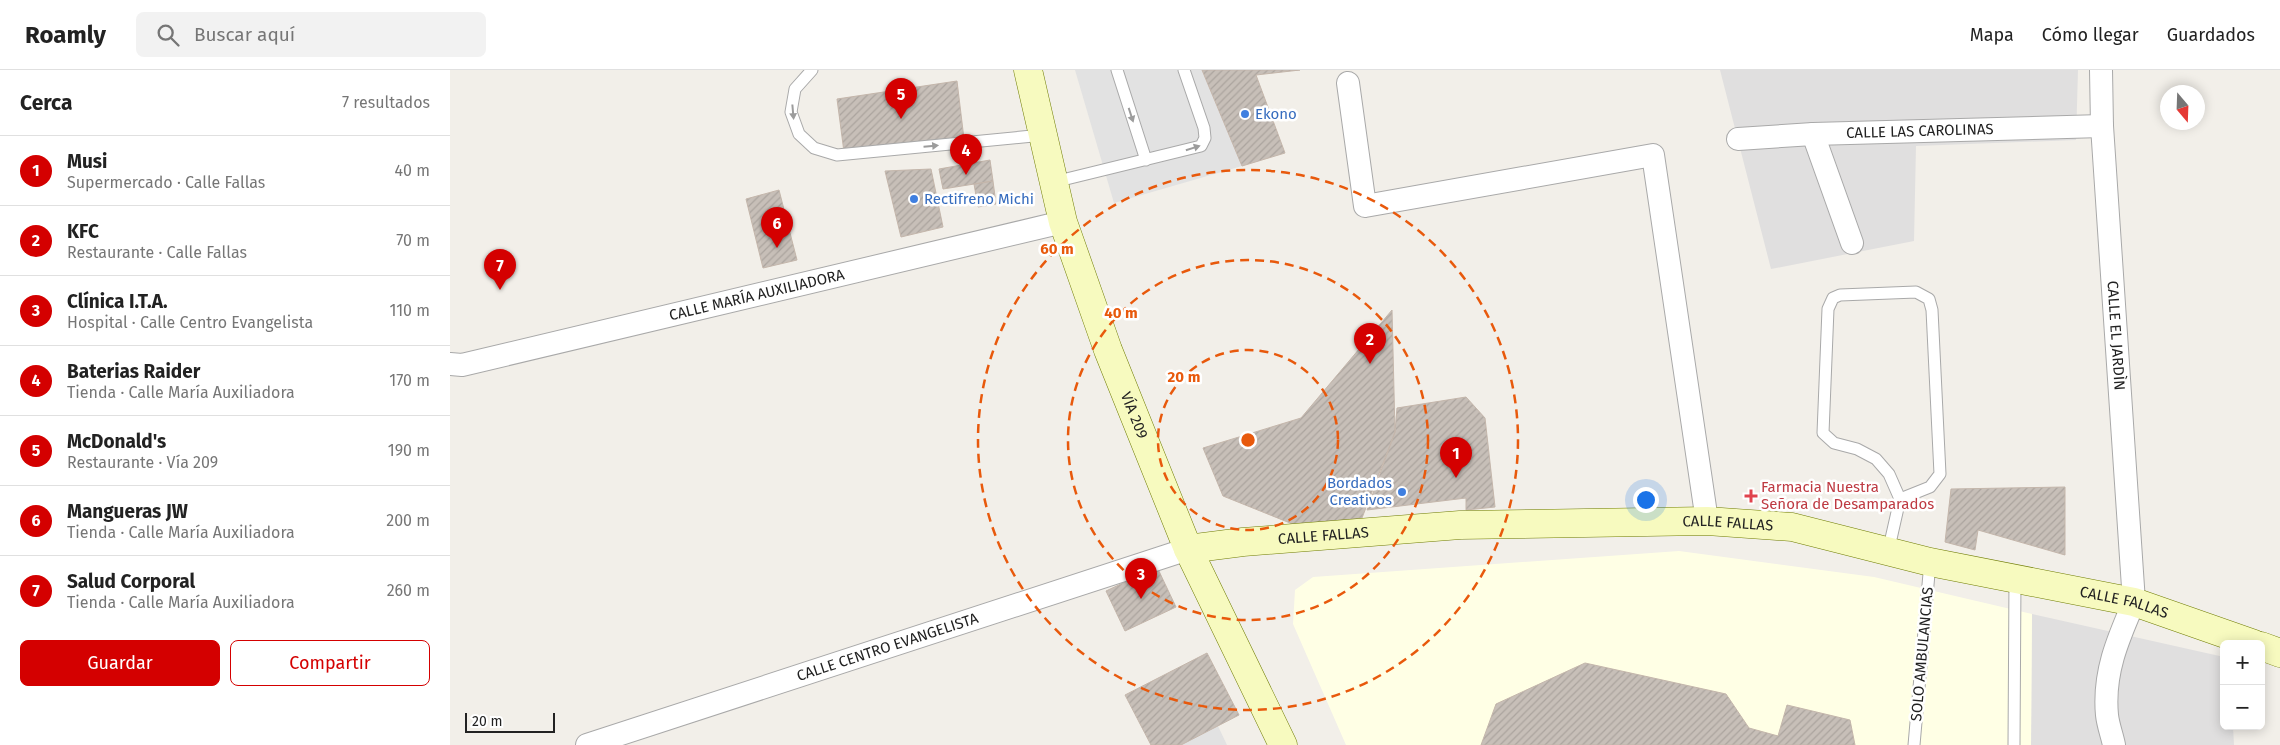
<!DOCTYPE html>
<html lang="es">
<head>
<meta charset="utf-8">
<style>
  :root { --surface:#fff; --page:#f2f2f2; --text:#222; --muted:#767676; --line:#e0e0e0; --accent:#d40000 }
  body { margin:0; font-family:"Fira Sans",sans-serif; background:var(--page); color:var(--text) }
  .controls { position:absolute; right:15px; bottom:15px; display:grid; overflow:hidden; border-radius:8px; box-shadow:0 2px 12px #0003 }
  .controls button { width:45px; height:45px; display:grid; place-items:center; padding:0; border:0; border-bottom:1px solid var(--line); background:var(--surface); color:var(--text); font:25px sans-serif }
  .compass { position:absolute; left:1710px; top:15px; width:45px; height:45px; border-radius:50%; background:var(--surface); box-shadow:0 2px 12px #0003; rotate:161deg }
  .scale { position:absolute; left:15px; bottom:12px; width:90px; box-sizing:border-box; padding-left:5px; border:2px solid #222; border-top:0; font-size:14px; line-height:18px; white-space:nowrap; color:#222; -webkit-text-stroke:4px #fff; paint-order:stroke }
  .you { position:absolute; left:1195px; top:429px; width:18px; height:18px; margin:-12px; border:4px solid #fff; border-radius:50%; background:#1a73e8; box-shadow:0 0 0 8px #1a73e833 }
  .badge { display:grid; place-items:center; width:32px; height:32px; border-radius:50%; background:var(--accent); color:#fff; font-size:16px; font-weight:700 }
  .pin { position:absolute; translate:-50% -41px; filter:drop-shadow(0 1px 2px #0008) }
  .pin::after { content:''; position:absolute; top:26px; width:18px; height:15px; background:inherit; clip-path:polygon(0 0,100% 0,50% 100%) }
  .list { margin:0; padding:0; list-style:none }
  h2 { display:flex; justify-content:space-between; align-items:center; height:65px; margin:0; padding:0 20px; font-size:21px }
  h2 small { font-size:16px; font-weight:400; color:var(--muted) }
  .list li { display:grid; grid-template-columns:32px 1fr auto; gap:15px; align-items:center; box-sizing:border-box; height:70px; padding:0 20px; border-top:1px solid var(--line) }
  .list b { display:block; font-size:19px; white-space:nowrap }
  .list p { margin:0; font-size:16px; white-space:nowrap; color:var(--muted) }
  .list em { font-size:16px; font-style:normal; color:var(--muted) }
  .actions { display:flex; gap:10px; padding:15px 20px }
  .actions a { flex:1; padding:11px 0; border:1px solid var(--accent); border-radius:8px; text-align:center; font-size:18px; color:var(--accent) }
  .actions .main { background:var(--accent); color:#fff }
  .icon { flex:none; width:28px; height:28px; fill:none; stroke:currentColor; stroke-width:2; stroke-linecap:round; stroke-linejoin:round }
  .map { position:relative; flex:none; width:1830px; height:675px; overflow:hidden }
  header { display:flex; align-items:center; gap:30px; box-sizing:border-box; height:70px; padding:0 25px; background:var(--surface); border-bottom:1px solid var(--line) }
  header strong { font-size:24px }
  nav { display:flex; gap:28px; margin-inline-start:auto; font-size:18px }
  .search { width:350px; height:45px; background:var(--page); display:flex; align-items:center; gap:12px; box-sizing:border-box; padding:0 18px; border-radius:8px; color:var(--muted); font-size:19px }
  main { display:flex }
  aside { flex:1; background:var(--surface) }
  .map>svg:first-child { display:block }
  .residential { fill:#e0dfdf }
  .education { fill:#ffffe5 }
  .parking { fill:#e2e2e2 }
  .building { fill:url(#building-hatch); stroke:#c4b6ab }
  .lines { fill:none; stroke-linecap:round; stroke-linejoin:round }
  .lane-casing { stroke:#a9a9a9; stroke-width:13 }
  .street-casing { stroke:#a9a9a9; stroke-width:24 }
  .secondary-casing { stroke:#707d05; stroke-width:29 }
  .lane { stroke:#fff; stroke-width:11 }
  .street { stroke:#fff; stroke-width:22 }
  .secondary { stroke:#f7fabf; stroke-width:28 }
  .oneway { fill:#9c9c9c }
  .ring { fill:none; stroke:#e8590c; stroke-width:2.5; stroke-dasharray:9 6 }
  .shop-dot { fill:#3f7fe0; stroke:#fff; stroke-width:2 }
  .health-dot { fill:#e0444e; stroke:#fff; stroke-width:2 }
  .labels { text-anchor:middle; stroke-width:5; stroke-linejoin:round; paint-order:stroke }
  .shop-label { font-size:15px; fill:#366cbe; stroke:#fff; text-anchor:start }
  .street-label { font-size:15px; fill:#222; stroke:#fff }
  .health-label { font-size:15px; fill:#be3a42; stroke:#fff; text-anchor:start }
  .centre { fill:#e8590c; stroke:#fff; stroke-width:2.5 }
  .ring-label { font-size:15px; text-anchor:middle; font-weight:bold; fill:#e8590c; stroke:#fff; stroke-width:5; stroke-linejoin:round; paint-order:stroke }
</style>
</head>
<body>
<header>
<strong>Roamly</strong>
<div class="search"><svg class="icon" aria-label="search" viewBox="0 0 24 24"><circle cx="10" cy="10" r="6"/><path d="M15 15l6 6"/></svg>Buscar aquí</div>
<nav><a>Mapa</a><a>Cómo llegar</a><a>Guardados</a></nav>
</header>
<main>
<aside>
<h2>Cerca<small>7 resultados</small></h2>
<ul class="list">
<li><span class="badge">1</span><div><b>Musi</b><p>Supermercado · Calle Fallas</p></div><em>40 m</em></li>
<li><span class="badge">2</span><div><b>KFC</b><p>Restaurante · Calle Fallas</p></div><em>70 m</em></li>
<li><span class="badge">3</span><div><b>Clínica I.T.A.</b><p>Hospital · Calle Centro Evangelista</p></div><em>110 m</em></li>
<li><span class="badge">4</span><div><b>Baterias Raider</b><p>Tienda · Calle María Auxiliadora</p></div><em>170 m</em></li>
<li><span class="badge">5</span><div><b>McDonald's</b><p>Restaurante · Vía 209</p></div><em>190 m</em></li>
<li><span class="badge">6</span><div><b>Mangueras JW</b><p>Tienda · Calle María Auxiliadora</p></div><em>200 m</em></li>
<li><span class="badge">7</span><div><b>Salud Corporal</b><p>Tienda · Calle María Auxiliadora</p></div><em>260 m</em></li>
</ul>
<div class="actions"><a class="main">Guardar</a><a>Compartir</a></div>
</aside>
<div class="map">
<svg width="1830" height="675" viewBox="0 0 1830 675">
  <defs>
    <pattern id="building-hatch" width="6" height="6" patternUnits="userSpaceOnUse" patternTransform="scale(1.25)"><rect width="6" height="6" fill="#c7bfb8"/><path d="M-1 1l2-2M0 6l6-6M5 7l2-2" fill="none" stroke="#aba49e"/></pattern>
  </defs>
  <rect width="100%" height="100%" fill="#f2efe9"/>
  <!-- residential -->
  <path class="residential" d="M1270,0H1628L1626,70L1466,76L1464,171L1321,199Z
    M1582,544L1774,587V656H1783L1784,675H1581Z"/>
  <!-- education -->
  <path class="education" d="M1229,481L1424,507L1582,544L1581,675H896L843,554L845,520L863,507Z"/>
  <!-- parking -->
  <path class="parking" d="M625,0H752L792,96L664,133Z
    M768,656L777,675H731Z"/>
  <!-- building -->
  <path class="building" d="M752,0H850L806,5L835,83L792,96Z
    M507,11L514,69L394,82L387,29Z
    M540,90L543,111L493,119L489,99Z
    M481,99L493,157L451,167L435,101Z
    M543,111L546,134L528,137L524,114Z
    M329,120L347,190L313,198L296,129Z
    M942,240L945,362L912,448L845,455L773,426L753,378L851,348Z
    M1016,327L1035,348L1045,437L1016,440V428L917,440L945,362L947,338Z
    M1615,417V485L1528,460L1525,480L1495,472L1501,419Z
    M707,497L726,537L675,561L656,521Z
    M757,583L789,645L731,675H701L675,625Z
    M1135,593L1276,624L1299,658L1328,666L1337,635L1400,650L1405,675H1031L1046,634Z"/>
  <g class="lines">
    <!-- lane casing -->
    <g class="lane-casing">
      <path id="lane" d="M362,0L345,19L341,42L349,64L364,78L387,85L593,65
        M667,0L696,90
        M604,112L751,76L755,68L754,58L734,0
        M1438,482L1450,429L1439,404L1426,389L1407,379L1384,373L1373,363L1378,239L1383,228L1390,225L1466,222L1479,229L1482,240L1490,404L1480,417L1450,429
        M1464,675L1480,492
        M1564,675L1565,508"/>
    </g>
    <!-- street casing -->
    <g class="street-casing">
      <g id="street">
        <path id="s1" d="M1651,0L1652,56L1684,532C1668,569 1653,603 1657,645C1658,655 1662,665 1664,675"/>
        <path d="M898,13L915,136L1203,85L1257,451"/>
        <path d="M1363,64L1402,173"/>
        <path id="s2" d="M1288,69L1363,64L1652,56"/>
        <path id="s3" d="M0,294L12,295L613,152"/>
        <path id="s4" d="M137,675L738,479"/>
      </g>
    </g>
    <!-- secondary casing -->
    <g class="secondary-casing">
      <g id="secondary">
        <path id="s5" d="M578,0L613,152L658,280L738,479L833,675"/>
        <path id="s6" d="M738,479L793,472L1010,455L1257,451L1342,457L1480,492L1684,532L1804,574"/>
        <path d="M1811,576L1830,583"/>
      </g>
    </g>
    <!-- lane -->
    <use href="#lane" class="lane"/>
    <!-- street -->
    <use href="#street" class="street"/>
    <!-- secondary -->
    <use href="#secondary" class="secondary"/>
  </g>
  <!-- one-way arrows -->
  <defs><path id="oneway-solid" d="M-6-.8H1V-3.2L6.5 0L1 3.2V.8H-6Z" transform="scale(1.25)"/></defs>
  <g class="oneway">
    <use href="#oneway-solid" transform="translate(343 42) rotate(85)"/>
    <use href="#oneway-solid" transform="translate(681 45) rotate(72)"/>
    <use href="#oneway-solid" transform="translate(481 76) rotate(-5)"/>
    <use href="#oneway-solid" transform="translate(743 78) rotate(-18)"/>
  </g>
  <!-- distance rings -->
  <g class="ring">
    <circle cx="798" cy="370" r="90"/>
    <circle cx="798" cy="370" r="180"/>
    <circle cx="798" cy="370" r="270"/>
  </g>
  <!-- markers -->
  <g class="shop-dot">
    <circle cx="795" cy="44" r="5"/>
    <circle cx="464" cy="129" r="5"/>
    <circle cx="952" cy="422" r="5"/>
  </g>
  <path class="health-dot" d="M1298.5 418.5h5v5h5v5h-5v5h-5v-5h-5v-5h5z"/>
  <g class="labels">
    <!-- shop labels -->
    <g class="shop-label">
      <text x="805" y="49">Ekono</text>
      <text x="474" y="134">Rectifreno Michi</text>
      <text x="942" y="418" text-anchor="end">Bordados<tspan x="942" dy="17">Creativos</tspan></text>
    </g>
    <!-- street labels -->
    <g class="street-label">
      <text dy="5" stroke="none"><textPath href="#s2" startOffset="182">CALLE LAS CAROLINAS</textPath></text>
      <text dy="5" stroke="none"><textPath href="#s3" startOffset="315">CALLE MARÍA AUXILIADORA</textPath></text>
      <text dy="5" stroke="none"><textPath href="#s1" startOffset="266">CALLE EL JARDÌN</textPath></text>
      <text dy="5" stroke="none"><textPath href="#s5" startOffset="362">VÍA 209</textPath></text>
      <text dy="5" stroke="none"><textPath href="#s6" startOffset="541">CALLE FALLAS</textPath></text>
      <text dy="5" stroke="none"><textPath href="#s6" startOffset="136">CALLE FALLAS</textPath></text>
      <text dy="5" stroke="none"><textPath href="#s6" startOffset="946">CALLE FALLAS</textPath></text>
      <text dy="5" stroke="none"><textPath href="#s4" startOffset="316">CALLE CENTRO EVANGELISTA</textPath></text>
      <text transform="translate(1472 584) rotate(-85)" y="5">SOLO AMBULANCIAS</text>
    </g>
    <!-- health labels -->
    <g class="health-label">
      <text x="1311" y="422">Farmacia Nuestra<tspan x="1311" dy="17">Señora de Desamparados</tspan></text>
    </g>
  </g>
  <circle cx="798" cy="370" r="8" class="centre"/>
  <g class="ring-label">
    <text x="607" y="184">60 m</text>
    <text x="671" y="248">40 m</text>
    <text x="734" y="312">20 m</text>
  </g>
</svg>
<div class="controls">
<button>+</button>
<button>−</button>
</div>
<svg class="compass" viewBox="-18 -18 36 36"><path d="M0-13l5 13h-10z" fill="#e53935"/><path d="M0 13l5-13h-10z" fill="#767676"/></svg>
<div class="scale">20 m</div>
<div class="you"></div>
<div class="pin badge" style="left:1006px;top:408px">1</div>
<div class="pin badge" style="left:920px;top:294px">2</div>
<div class="pin badge" style="left:691px;top:529px">3</div>
<div class="pin badge" style="left:516px;top:105px">4</div>
<div class="pin badge" style="left:451px;top:49px">5</div>
<div class="pin badge" style="left:327px;top:178px">6</div>
<div class="pin badge" style="left:50px;top:220px">7</div>
</div>
</main>
</body>
</html>
